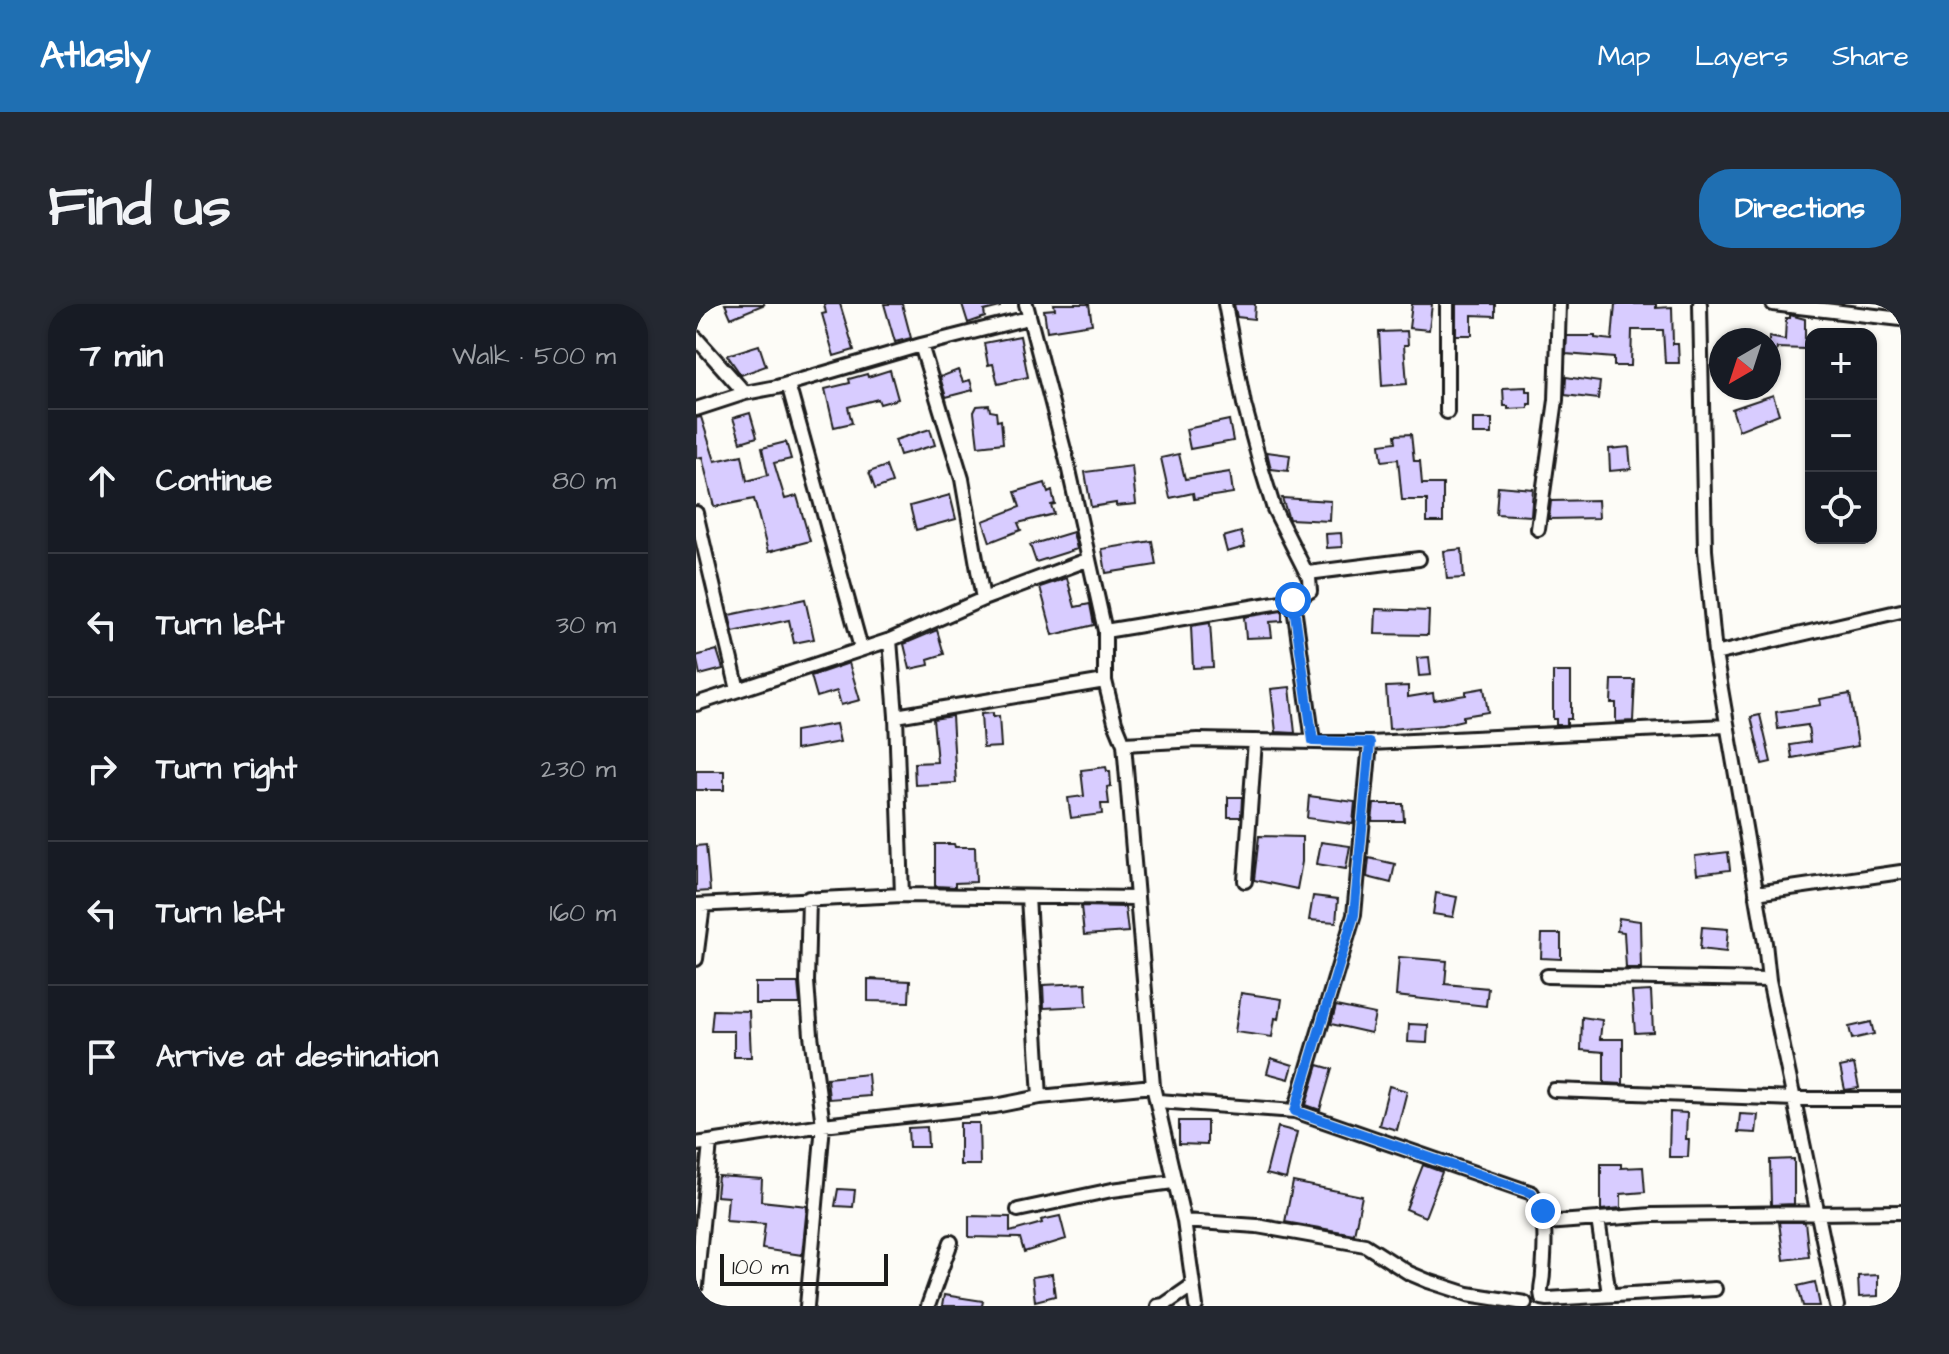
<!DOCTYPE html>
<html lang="en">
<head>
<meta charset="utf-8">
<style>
  :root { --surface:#171b24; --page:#242831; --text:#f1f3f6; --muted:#9ea1a6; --line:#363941; --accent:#1f6fb2 }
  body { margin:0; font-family:"Architects Daughter",sans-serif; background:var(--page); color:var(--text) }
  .controls { position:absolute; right:24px; top:24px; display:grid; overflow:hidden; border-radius:16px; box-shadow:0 2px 6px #0004 }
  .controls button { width:72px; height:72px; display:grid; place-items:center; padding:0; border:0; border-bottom:2px solid var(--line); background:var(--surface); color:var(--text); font:40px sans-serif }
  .compass { position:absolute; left:1013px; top:24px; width:72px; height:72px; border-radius:50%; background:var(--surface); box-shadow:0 2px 6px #0004; rotate:219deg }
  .scale { position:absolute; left:24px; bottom:20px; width:168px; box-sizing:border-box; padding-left:8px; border:4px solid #1c1c1c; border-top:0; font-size:22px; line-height:28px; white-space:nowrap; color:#1c1c1c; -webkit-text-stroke:6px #fdfcf7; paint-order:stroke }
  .stop { position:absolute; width:24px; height:24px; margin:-18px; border:6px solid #1a73e8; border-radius:50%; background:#fff }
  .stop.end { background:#1a73e8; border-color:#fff; box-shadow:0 2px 8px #0008 }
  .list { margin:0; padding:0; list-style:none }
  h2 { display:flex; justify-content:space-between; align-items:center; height:104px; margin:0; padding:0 32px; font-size:34px }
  h2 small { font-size:26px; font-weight:400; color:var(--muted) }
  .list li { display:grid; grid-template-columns:52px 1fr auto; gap:24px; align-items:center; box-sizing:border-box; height:144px; padding:0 32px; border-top:2px solid var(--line) }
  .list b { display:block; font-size:30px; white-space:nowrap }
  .list em { font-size:26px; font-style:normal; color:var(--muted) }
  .icon { flex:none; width:44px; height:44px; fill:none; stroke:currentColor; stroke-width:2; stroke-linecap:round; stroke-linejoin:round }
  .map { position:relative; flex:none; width:1205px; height:1002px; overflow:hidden; border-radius:32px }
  header { display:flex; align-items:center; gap:48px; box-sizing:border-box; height:112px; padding:0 40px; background:var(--accent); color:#fff }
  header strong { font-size:38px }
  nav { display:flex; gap:44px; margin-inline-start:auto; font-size:28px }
  .intro { display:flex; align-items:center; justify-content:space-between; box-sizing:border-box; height:192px; padding:0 48px }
  h1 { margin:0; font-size:56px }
  .button { padding:20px 36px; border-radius:32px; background:var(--accent); color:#fff; font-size:28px; font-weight:700 }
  main { display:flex; gap:48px; padding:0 48px }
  aside { flex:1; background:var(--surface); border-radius:32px; box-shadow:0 2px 6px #0004 }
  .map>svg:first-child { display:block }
  .building { fill:#d8ccff; stroke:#1c1c1c; stroke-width:2 }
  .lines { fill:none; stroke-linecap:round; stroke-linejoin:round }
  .minor-casing { stroke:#1c1c1c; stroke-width:18 }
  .minor { stroke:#fdfcf7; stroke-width:12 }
  .route { stroke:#1a73e8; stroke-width:10 }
</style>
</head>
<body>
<header>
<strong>Atlasly</strong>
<nav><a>Map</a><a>Layers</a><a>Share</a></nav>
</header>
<div class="intro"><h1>Find us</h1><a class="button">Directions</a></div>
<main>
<aside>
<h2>7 min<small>Walk · 500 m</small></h2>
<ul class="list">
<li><svg class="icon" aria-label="ahead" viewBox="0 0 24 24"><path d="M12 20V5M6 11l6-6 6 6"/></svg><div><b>Continue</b></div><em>80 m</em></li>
<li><svg class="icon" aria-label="left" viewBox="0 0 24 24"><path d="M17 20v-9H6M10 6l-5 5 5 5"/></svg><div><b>Turn left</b></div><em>30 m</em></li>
<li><svg class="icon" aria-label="right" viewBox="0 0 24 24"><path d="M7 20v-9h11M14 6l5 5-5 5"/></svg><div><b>Turn right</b></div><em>230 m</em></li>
<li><svg class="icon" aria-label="left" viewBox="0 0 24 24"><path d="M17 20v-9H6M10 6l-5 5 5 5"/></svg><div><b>Turn left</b></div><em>160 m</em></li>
<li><svg class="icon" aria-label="arrive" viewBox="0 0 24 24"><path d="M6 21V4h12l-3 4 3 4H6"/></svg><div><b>Arrive at destination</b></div></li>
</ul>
</aside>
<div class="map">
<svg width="1205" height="1002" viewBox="0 0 1205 1002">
  <rect width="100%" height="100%" fill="#fdfcf7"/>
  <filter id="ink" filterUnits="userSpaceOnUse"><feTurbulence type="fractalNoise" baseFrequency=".0125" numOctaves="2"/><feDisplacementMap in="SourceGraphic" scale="16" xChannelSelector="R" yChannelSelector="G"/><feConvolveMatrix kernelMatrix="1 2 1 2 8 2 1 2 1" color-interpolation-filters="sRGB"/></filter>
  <g filter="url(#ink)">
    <!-- building -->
    <path class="building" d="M29,0H69L35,14Z
      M128,0H144L158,46L138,52L126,10L130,9Z
      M188,0H206L215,34L199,38Z
      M266,0H304V3L288,7L289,13L272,19Z
      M358,0H393L396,20L351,27L348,6L359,5Z
      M538,0H559L558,15L541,13Z
      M716,0H736L733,26L713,24Z
      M760,0H799V12L776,11V31H760Z
      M919,0H960V4L976,3L977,40H982L983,59H969L967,26H936L935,62H918V54L870,50L871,32H899V34L916,36Z
      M1094,11L1109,15V45L1081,44L1078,61H1073V33L1089,36L1090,14H1094Z
      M711,27L712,41H708L711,80L686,82L683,28Z
      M324,32L332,73L302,80L297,60L292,61L288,39Z
      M63,41L70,62L45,71L31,51Z
      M194,66L202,95L184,100L182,95L152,103L156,119L138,123L129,85L154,79L153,75L171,70L172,73Z
      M262,66L267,78L274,76L277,86L250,93L244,73Z
      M870,73L904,78L902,95L869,91Z
      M830,83V87H835V100H832V104L812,105V102H808L807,84Z
      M1077,91L1083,110L1043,126L1036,105Z
      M293,101L294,107L300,108L301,117L305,116L307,139L282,142L278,108L281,102Z
      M54,109L61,133L45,138L37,114Z
      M5,113L19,157L46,151L51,177L72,171L66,144L90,138L95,155L78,159L89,195L101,192L114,237L72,248L58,195L18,203L6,153L0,154V114Z
      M777,115H796V130H777Z
      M533,116L537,137L494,145L490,125Z
      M234,125L239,141L204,151L199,136Z
      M715,130L718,157H724L726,180H747V218H731V196H706L702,155L686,157L684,140L700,138L699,131Z
      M933,143L935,165L914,167L913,145Z
      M571,148L594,151L592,167L575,165Z
      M483,150L489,175L534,168L537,189L498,195L497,189L474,194L465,154Z
      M190,162L196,179L179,185L173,168Z
      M436,162L440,200L420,202V199L395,203L389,168Z
      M349,179L352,189L356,187L359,200L355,201L358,210L322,219L325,226L294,238L287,217L324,203L319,188Z
      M802,182L837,185L835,212L800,210Z
      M254,191L260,215L220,226L214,202Z
      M586,194L635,197L634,217L593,215Z
      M902,196L903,214L853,215L855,197Z
      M377,228L381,245L340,258L334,241Z
      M545,228L549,243L531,248L527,233Z
      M645,229L646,243L631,244L630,230Z
      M456,237L460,261L410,269L406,245Z
      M766,245L768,274L751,275L748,247Z
      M371,274L379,303L394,300L398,321L357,331L344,283Z
      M109,295L118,335L98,339L93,316L37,328L33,311Z
      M680,305L733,307L732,331L679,330Z
      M586,307V317L574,318L576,333L550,334L548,313Z
      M514,319L517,363L497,364L495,322Z
      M241,326L248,350L232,355L233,361L214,365L208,340Z
      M21,346L27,365L4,371L0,352Z
      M733,353L735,371L723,372L721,354Z
      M153,359L164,396L145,401L141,387L121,393L115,372Z
      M857,368H875V415H871V421H860V415H857Z
      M916,376H939L937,417L920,418V399H915Z
      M712,382V393L737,389L738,396L770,391V387L788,384L792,408L767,412V416L746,421L693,425L690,383Z
      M594,383L599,429L580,428L575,385Z
      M1154,390L1162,442L1096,454L1094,441L1114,438L1112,421L1082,425L1080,408L1125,401L1124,395Z
      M297,409V413L303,412L305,443L287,444L285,410Z
      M1064,411L1075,458L1066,460L1055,413Z
      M256,412L260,479L219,481L218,459L241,458L237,415Z
      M140,420L144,438L99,446V427Z
      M410,463L411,467H414L415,482L411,483L413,500H405L406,510L375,514L372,494L388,492L385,466Z
      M0,467H28V486H0Z
      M613,492L659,498L657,520L611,514Z
      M532,493H546L545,513H532Z
      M678,500H707L708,517H676Z
      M563,532L606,533V558L601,585L558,576Z
      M625,538L654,542L650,565L621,560Z
      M239,540H258L259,543H279L280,578L259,579V583L239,582Z
      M10,541L14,587L0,588V542Z
      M1032,548L1034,566L1001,570L999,552Z
      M673,554L699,560L695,579L671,573Z
      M740,589L761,593L757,613L737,610Z
      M617,592L642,595L640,618L613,616Z
      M385,602L429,603L432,628L388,631Z
      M923,614L944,617L945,664H930L928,628L921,627Z
      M1006,623L1032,625L1030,648L1004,645Z
      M846,630H865V655L845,654Z
      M703,653L751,657L749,680L792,684L790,702L700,692Z
      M172,675L214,677L213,698L172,697Z
      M59,679H102L104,700H59Z
      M390,679L391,702L348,704L347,681Z
      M955,687L957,728L939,729L936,688Z
      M545,689L586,695L583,715L579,714L576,733L539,728Z
      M640,702L679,710L675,729L635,720Z
      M17,706L53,707L55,753H38V727H15Z
      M886,713L906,716L904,735H927V780L908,779V748L885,746Z
      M1175,718L1178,730L1156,735L1153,723Z
      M713,720L732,721L731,739L712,738Z
      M575,754L597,761L593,775L571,769Z
      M1158,760L1163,784L1149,786L1144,763Z
      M622,761L636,765L624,806L610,801Z
      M172,770L174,792L133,795L131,774Z
      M693,782L711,787L701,826L683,821Z
      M974,808L991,809L990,835H993L992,853H973Z
      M1044,810L1062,811L1060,829L1042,828Z
      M483,817H511V841L483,840Z
      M264,819H283L284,861H264Z
      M231,823L232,843H213L212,824Z
      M582,823L601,828L590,875L570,870Z
      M1098,855V900L1075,901L1074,856Z
      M905,860H925V864L947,863L949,888L925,890V904L905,906Z
      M727,861L746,868L729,913L710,905Z
      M22,872L66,875L65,897L111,902L106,951L66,945L69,920L30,917L32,893L20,892Z
      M597,878L666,892L658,930L589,918Z
      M142,885L159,886L157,903L139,902Z
      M273,912L314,913V928L346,919L345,916L364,912L370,935L328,948L324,934L273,933Z
      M1083,918H1109L1113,953L1088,956Z
      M356,970L359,992L339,997L336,973Z
      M1182,971V992L1163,993L1162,972Z
      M1119,978L1124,1002H1107L1102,982Z
      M248,991L287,997L286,1002H246Z"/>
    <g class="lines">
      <!-- minor casing -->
      <g class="minor-casing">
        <path id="minor" d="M330,0L371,157L409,327V377L419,418L428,440L457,782L488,917L500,1002
          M529,0L548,100L565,163L578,205L613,274L614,287L597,296L617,437
          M1004,0L1009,246L1019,350L1069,639L1073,676L1141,1002
          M1077,0L1205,15
          M0,34L49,89
          M225,41L266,175L287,295
          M92,80L165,344
          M0,105L49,89L81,83L225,41L332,14
          M751,108V0
          M0,209L42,386
          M842,225L860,96L863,0
          M612,269L723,255
          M409,327L597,296
          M194,336L200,412L409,377
          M1019,350L1205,307
          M0,400L194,336L287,295L391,256
          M200,412L206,591
          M428,440L502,436L674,439L1030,422
          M549,577L559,437
          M1060,589L1205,568
          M332,593L344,793
          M0,601L206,591L440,594
          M0,655L7,601
          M851,672L1073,676
          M858,786L1099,795H1205
          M462,797L599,807L836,889C852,916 849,938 847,969C847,979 843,984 846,994L852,995L1019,985
          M599,807L658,611L674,439
          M0,840L127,821L299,802L344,793L457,782
          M322,906L416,886L477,878
          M902,915L913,990
          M488,917L561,922L669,941L713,969L732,977L772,990L829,999
          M849,919L956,911L1205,908
          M0,982L14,839
          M111,1002L127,821L115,731L111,678L113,594
          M232,1002L255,938
          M462,1002L468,1001L497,981"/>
      </g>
      <!-- minor -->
      <use href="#minor" class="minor"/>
    </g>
  </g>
  <g class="lines" filter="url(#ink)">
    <!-- route -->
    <path class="route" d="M597,296L617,437L674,439L658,611L599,807L836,889L847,907"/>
  </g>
</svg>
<div class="controls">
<button>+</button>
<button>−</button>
<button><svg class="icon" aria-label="locate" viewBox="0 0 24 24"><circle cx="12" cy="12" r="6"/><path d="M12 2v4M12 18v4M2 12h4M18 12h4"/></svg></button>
</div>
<svg class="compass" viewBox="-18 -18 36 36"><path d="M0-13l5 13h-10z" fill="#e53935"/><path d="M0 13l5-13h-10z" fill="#9ea1a6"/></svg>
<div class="scale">100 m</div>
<div class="stop" style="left:597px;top:296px"></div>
<div class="stop end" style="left:847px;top:907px"></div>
</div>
</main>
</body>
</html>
